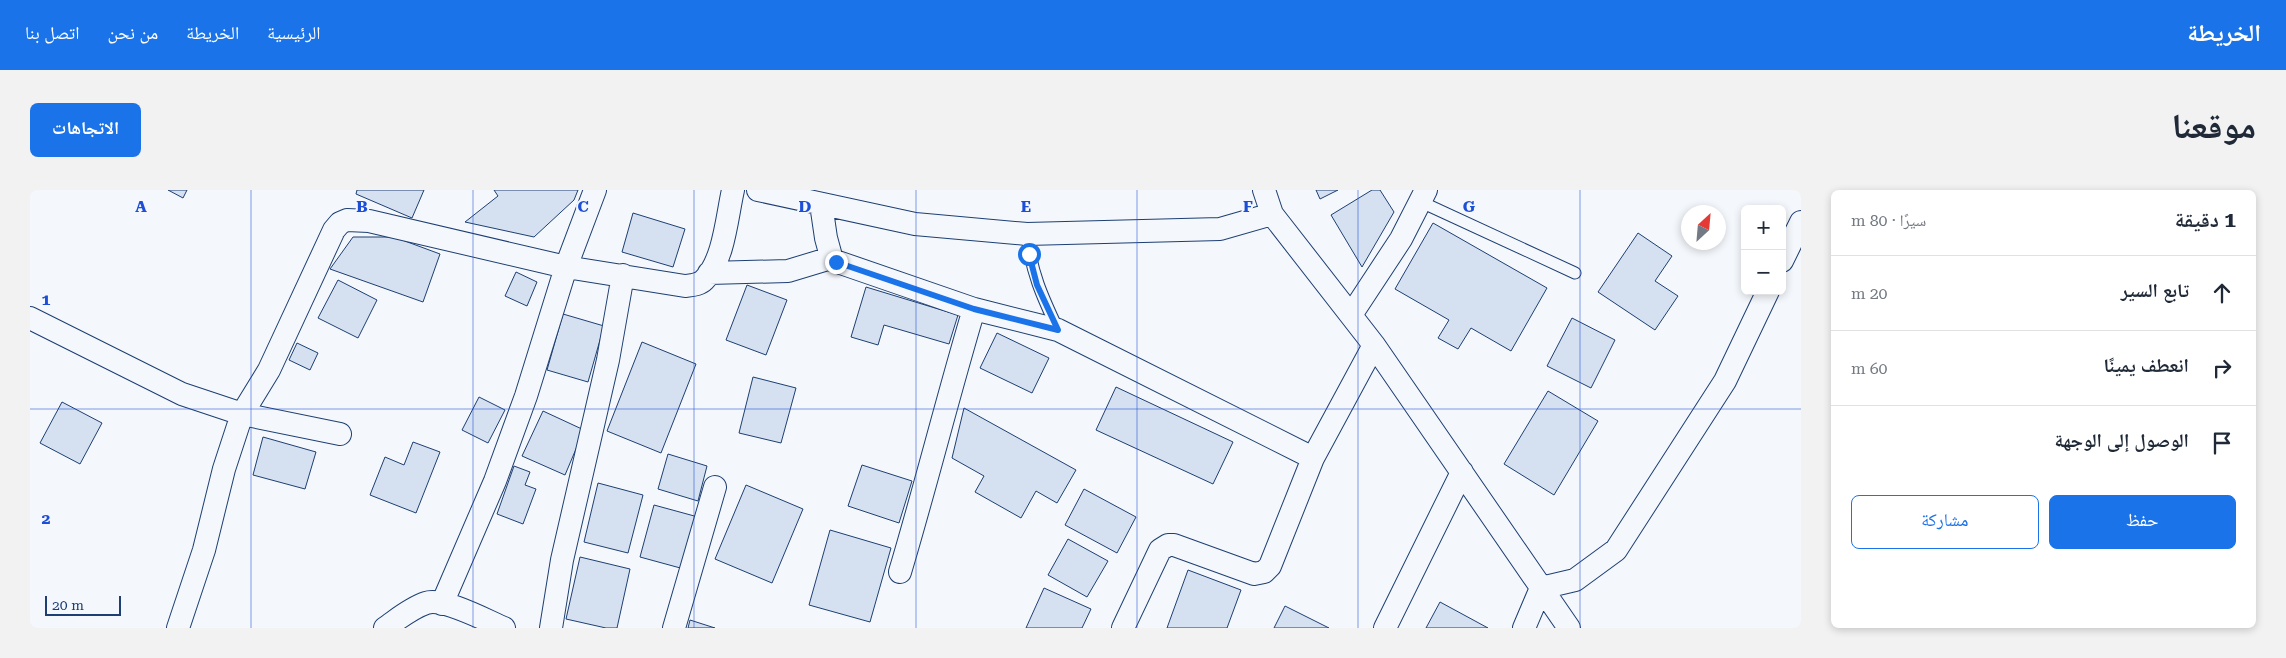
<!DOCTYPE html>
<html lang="ar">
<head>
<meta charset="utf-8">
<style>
  :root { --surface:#fff; --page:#f2f2f3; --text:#1f2937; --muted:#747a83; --line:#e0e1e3; --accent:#1a73e8 }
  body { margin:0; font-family:"Roboto Serif","Noto Naskh Arabic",serif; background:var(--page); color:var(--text); direction:rtl }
  .controls { position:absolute; right:15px; top:15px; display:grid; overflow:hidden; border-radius:8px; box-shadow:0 2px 8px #0003 }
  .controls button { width:45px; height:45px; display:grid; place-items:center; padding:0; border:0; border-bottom:1px solid var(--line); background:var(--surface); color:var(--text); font:25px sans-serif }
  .compass { position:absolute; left:1651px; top:15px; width:45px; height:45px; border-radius:50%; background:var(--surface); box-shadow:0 2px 8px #0003; rotate:26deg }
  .scale { position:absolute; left:15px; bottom:12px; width:76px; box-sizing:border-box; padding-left:5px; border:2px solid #1d3f73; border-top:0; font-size:14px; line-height:18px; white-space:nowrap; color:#1d3f73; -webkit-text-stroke:4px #f4f7fb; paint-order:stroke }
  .stop { position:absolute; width:15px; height:15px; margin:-11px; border:4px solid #1a73e8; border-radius:50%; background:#fff }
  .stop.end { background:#1a73e8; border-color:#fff; box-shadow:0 1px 5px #0008 }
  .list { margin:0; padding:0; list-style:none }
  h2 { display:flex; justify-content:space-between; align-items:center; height:65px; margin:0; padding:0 20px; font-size:21px }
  h2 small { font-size:16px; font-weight:400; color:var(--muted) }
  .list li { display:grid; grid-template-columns:32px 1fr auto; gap:15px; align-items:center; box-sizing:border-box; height:75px; padding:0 20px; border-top:1px solid var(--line) }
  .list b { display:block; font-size:19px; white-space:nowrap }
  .list em { font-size:16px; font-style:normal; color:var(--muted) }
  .actions { display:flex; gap:10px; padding:15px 20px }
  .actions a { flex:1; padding:11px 0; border:1px solid var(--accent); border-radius:8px; text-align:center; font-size:18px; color:var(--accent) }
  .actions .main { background:var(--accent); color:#fff }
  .icon { flex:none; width:28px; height:28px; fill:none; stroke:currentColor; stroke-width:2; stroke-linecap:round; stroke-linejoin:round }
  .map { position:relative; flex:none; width:1771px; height:438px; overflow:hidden; direction:ltr; border-radius:8px }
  header { display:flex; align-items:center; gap:30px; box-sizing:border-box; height:70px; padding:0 25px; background:var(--accent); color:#fff }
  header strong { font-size:24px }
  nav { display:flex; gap:28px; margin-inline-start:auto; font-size:18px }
  .intro { display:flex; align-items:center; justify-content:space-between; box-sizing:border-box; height:120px; padding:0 30px }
  h1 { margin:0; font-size:35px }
  .button { padding:12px 22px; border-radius:8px; background:var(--accent); color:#fff; font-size:18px; font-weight:700 }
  main { display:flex; gap:30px; padding:0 30px }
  aside { flex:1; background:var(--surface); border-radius:8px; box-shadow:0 2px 8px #0003 }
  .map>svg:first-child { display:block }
  .building { fill:#d5e0f0; stroke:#1d3f73 }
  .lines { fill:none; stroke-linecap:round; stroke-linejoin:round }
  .service-casing { stroke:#1d3f73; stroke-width:13 }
  .minor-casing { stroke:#1d3f73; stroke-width:24 }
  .service { stroke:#f4f7fb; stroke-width:11 }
  .minor { stroke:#f4f7fb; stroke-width:22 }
  .route { stroke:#1a73e8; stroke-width:6 }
  .grid { fill:none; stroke:#1d4ed8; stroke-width:1; stroke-opacity:0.55 }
  .grid-label { font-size:16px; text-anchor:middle; font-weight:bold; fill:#1d4ed8; stroke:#f4f7fb; stroke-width:4; stroke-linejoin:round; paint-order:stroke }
</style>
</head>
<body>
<header>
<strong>الخريطة</strong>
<nav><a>الرئيسية</a><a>الخريطة</a><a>من نحن</a><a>اتصل بنا</a></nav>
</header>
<div class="intro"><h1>موقعنا</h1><a class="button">الاتجاهات</a></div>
<main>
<aside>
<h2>1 دقيقة<small>سيرًا · 80 m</small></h2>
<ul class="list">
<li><svg class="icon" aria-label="ahead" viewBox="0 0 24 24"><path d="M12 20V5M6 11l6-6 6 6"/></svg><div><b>تابع السير</b></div><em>20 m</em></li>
<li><svg class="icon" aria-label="right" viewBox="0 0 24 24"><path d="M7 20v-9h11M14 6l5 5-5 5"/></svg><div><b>انعطف يمينًا</b></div><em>60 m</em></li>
<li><svg class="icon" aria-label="arrive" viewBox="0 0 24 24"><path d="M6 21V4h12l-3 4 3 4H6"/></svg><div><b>الوصول إلى الوجهة</b></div></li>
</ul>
<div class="actions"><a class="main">حفظ</a><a>مشاركة</a></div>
</aside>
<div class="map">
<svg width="1771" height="438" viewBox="0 0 1771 438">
  <rect width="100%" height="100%" fill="#f4f7fb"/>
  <!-- building -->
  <path class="building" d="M138,0H157L153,8Z
    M327,0H394L382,28L326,4Z
    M464,0H548L544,10L504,47L435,32L468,6Z
    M1286,0H1308L1290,9Z
    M1342,0H1350L1364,22L1332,77L1301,25Z
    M603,23L655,39L643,77L592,62Z
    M1403,33L1517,98L1481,161L1441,138L1428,159L1408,148L1419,130L1365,99Z
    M1608,43L1642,66L1625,91L1648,106L1625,140L1568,102Z
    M323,47H364L410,64L393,112L300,79Z
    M486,82L507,92L497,116L475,106Z
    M308,90L347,110L328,148L288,128Z
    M717,95L757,110L736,165L696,150Z
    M836,97L928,125L919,154L854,135L848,155L821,147Z
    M533,124L574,136L558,192L517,180Z
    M1542,128L1585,150L1561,198L1517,176Z
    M967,143L1019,168L1002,203L950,178Z
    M612,152L666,174L631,263L577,241Z
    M267,153L288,163L280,180L259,170Z
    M723,187L766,198L751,253L709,243Z
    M1086,197L1203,252L1183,294L1066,240Z
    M1518,201L1568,231L1524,305L1474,274Z
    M449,207L475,220L458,253L432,240Z
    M32,212L72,233L50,274L10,253Z
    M934,218L1046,280L1027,313L1006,301L991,328L945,302L954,286L922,268Z
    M513,221L554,240L535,285L492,266Z
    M233,247L286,262L275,299L223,285Z
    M383,252L410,262L386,323L340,305L355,267L374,275Z
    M638,264L677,276L668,311L628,299Z
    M832,275L882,291L869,333L818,316Z
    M484,276L500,282L495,295L506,299L493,334L467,324Z
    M568,293L613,305L598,363L554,352Z
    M716,295L773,319L742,393L685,369Z
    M1054,299L1106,327L1087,363L1035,335Z
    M624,315L668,327L654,379L610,367Z
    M800,340L861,358L840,432L779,415Z
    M1038,349L1078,371L1057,407L1018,385Z
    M550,367L600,379L587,438H576L536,429Z
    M1158,380L1211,400L1197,438H1137Z
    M1014,398L1061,419L1052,438H996Z
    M1410,412L1458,438H1396Z
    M1255,416L1299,438H1244Z
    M660,430L685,438H658Z"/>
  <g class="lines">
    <!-- service casing -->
    <g class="service-casing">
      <path id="service" d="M1389,11L1545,83
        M997,44C1001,82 1012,106 1028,140"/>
    </g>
    <!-- minor casing -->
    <g class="minor-casing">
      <path id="minor" d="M728,0L885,34L997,44L1190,39L1242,24
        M1234,0L1242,24L1344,155L1539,438
        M791,14L796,48L802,70L944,119L1028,140L1283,268L1344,155
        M1752,71L1771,32
        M679,83L758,81L801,68
        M1321,125L1371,49L1396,0
        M0,128L152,204L212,224L310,244
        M870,382C896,295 918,206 944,119
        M412,414L465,291L496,206L536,77L565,0
        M148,438L174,360L194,279L212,224L239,180L304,40L310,33L317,30L339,31L536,77L655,96C662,95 669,95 674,90C694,71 697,26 703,0
        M355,438C368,429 381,418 396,413C413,407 457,431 474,438
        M521,438L532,370L578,170L593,85
        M644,438L685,297
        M1093,438L1130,360L1138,355H1144L1224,384L1234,382L1240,376L1283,268
        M1355,438L1432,282
        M1494,438L1511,398L1545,390L1586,360L1695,191L1738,101"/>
    </g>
    <!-- service -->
    <use href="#service" class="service"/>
    <!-- minor -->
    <use href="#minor" class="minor"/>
  </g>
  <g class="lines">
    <!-- route -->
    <path class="route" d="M806,72L944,119L1028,140L1007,95L999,64"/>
  </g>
  <!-- grid -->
  <path class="grid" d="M221,0V438M443,0V438M664,0V438M886,0V438M1107,0V438M1328,0V438M1550,0V438M0,219H1771"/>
  <g class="grid-label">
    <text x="111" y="22">A</text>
    <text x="332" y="22">B</text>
    <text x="553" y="22">C</text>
    <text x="775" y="22">D</text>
    <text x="996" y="22">E</text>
    <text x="1218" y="22">F</text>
    <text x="1439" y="22">G</text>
    <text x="16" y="115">1</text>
    <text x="16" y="334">2</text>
  </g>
</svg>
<div class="controls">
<button>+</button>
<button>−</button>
</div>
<svg class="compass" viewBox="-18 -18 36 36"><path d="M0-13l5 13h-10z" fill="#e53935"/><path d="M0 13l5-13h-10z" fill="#747a83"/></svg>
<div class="scale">20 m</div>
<div class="stop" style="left:999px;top:64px"></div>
<div class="stop end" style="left:806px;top:72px"></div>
</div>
</main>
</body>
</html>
